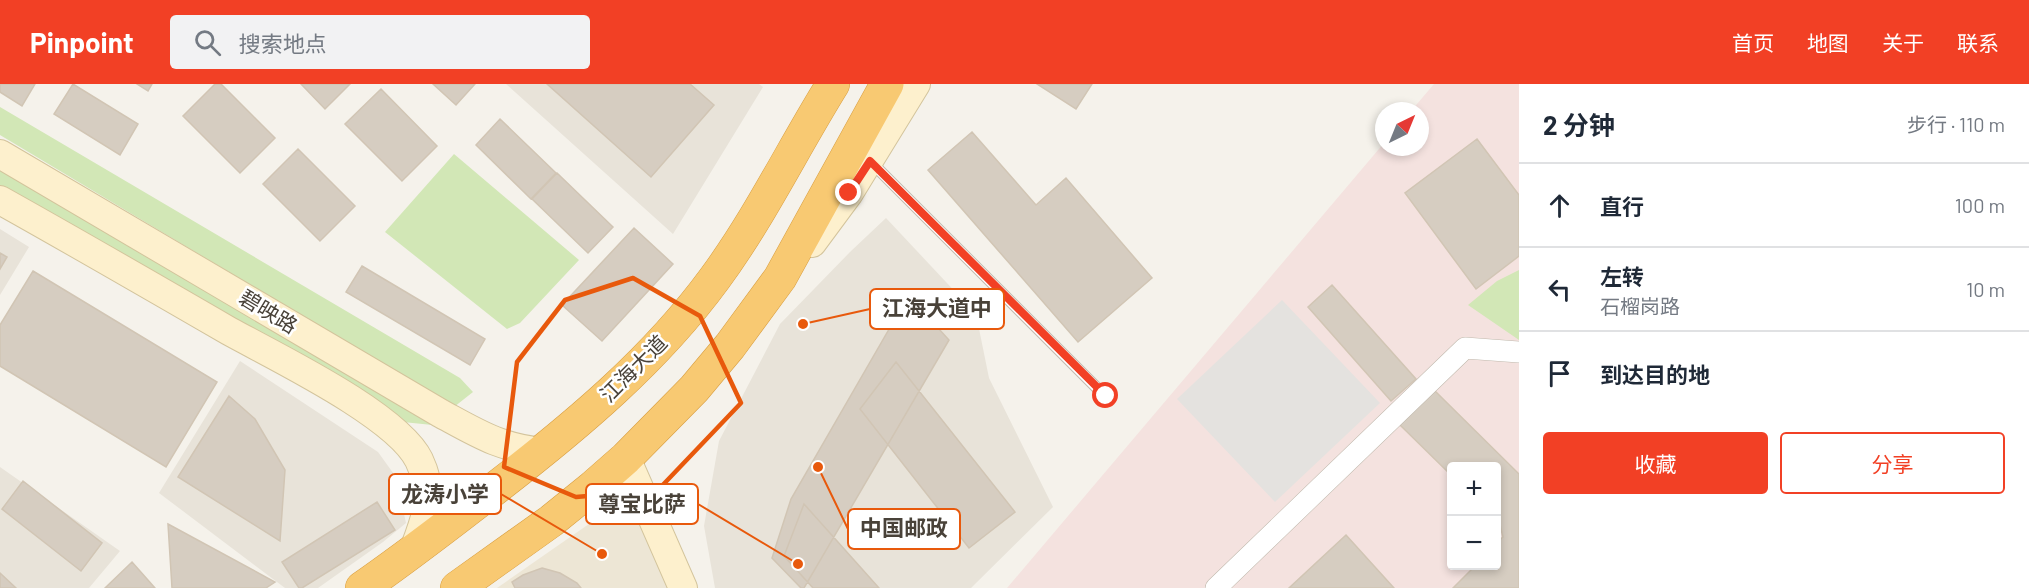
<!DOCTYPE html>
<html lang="zh">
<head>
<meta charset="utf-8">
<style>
  :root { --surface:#fff; --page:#f2f2f3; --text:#1f2937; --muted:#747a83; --line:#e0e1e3; --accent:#f24025 }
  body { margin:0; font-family:Barlow,"Noto Sans SC",sans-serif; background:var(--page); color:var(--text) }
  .controls { position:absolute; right:18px; bottom:18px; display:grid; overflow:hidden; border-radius:6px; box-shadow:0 3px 9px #0003 }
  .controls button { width:54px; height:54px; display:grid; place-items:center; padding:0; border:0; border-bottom:2px solid var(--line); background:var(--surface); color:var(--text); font:30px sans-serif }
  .compass { position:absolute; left:1375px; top:18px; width:54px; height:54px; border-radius:50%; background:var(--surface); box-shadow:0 3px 9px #0003; rotate:43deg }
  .stop { position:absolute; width:18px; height:18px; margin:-14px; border:4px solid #f24025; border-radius:50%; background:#fff }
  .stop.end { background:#f24025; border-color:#fff; box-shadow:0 2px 6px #0008 }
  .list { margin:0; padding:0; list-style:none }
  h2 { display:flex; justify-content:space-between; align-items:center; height:78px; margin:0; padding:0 24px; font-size:26px }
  h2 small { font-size:20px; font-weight:400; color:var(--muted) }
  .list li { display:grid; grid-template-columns:39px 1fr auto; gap:18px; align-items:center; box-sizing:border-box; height:84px; padding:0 24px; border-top:2px solid var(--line) }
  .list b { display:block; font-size:22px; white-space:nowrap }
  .list p { margin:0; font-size:20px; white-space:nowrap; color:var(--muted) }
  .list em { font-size:20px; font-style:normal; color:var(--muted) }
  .actions { display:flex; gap:12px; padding:18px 24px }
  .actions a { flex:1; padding:14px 0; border:2px solid var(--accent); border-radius:6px; text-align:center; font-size:21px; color:var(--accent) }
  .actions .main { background:var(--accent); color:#fff }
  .icon { flex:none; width:33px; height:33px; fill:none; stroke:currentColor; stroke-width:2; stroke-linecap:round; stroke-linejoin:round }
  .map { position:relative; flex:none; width:1519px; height:504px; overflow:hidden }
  header { display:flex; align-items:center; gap:36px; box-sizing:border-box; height:84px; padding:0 30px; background:var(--accent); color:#fff }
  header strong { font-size:28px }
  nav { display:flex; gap:33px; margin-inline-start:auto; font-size:21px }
  .search { width:420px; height:54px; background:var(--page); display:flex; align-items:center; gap:15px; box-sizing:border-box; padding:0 21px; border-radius:6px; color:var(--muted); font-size:22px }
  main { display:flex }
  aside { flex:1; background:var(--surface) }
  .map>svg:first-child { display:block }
  .residential { fill:#e8e3d9 }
  .education { fill:#ede6d5 }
  .medical { fill:#f4e2df; fill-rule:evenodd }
  .green { fill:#d2e7b6 }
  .parking { fill:#e4e2df }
  .building { fill:#d6cdc1; stroke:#d1c5b4; stroke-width:1.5 }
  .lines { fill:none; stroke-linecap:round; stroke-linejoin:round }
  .lane-casing { stroke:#c0b9ad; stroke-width:12 }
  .street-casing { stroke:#c0b9ad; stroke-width:22 }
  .secondary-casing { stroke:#d3c49c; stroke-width:30 }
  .highway-casing { stroke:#d89e41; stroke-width:34 }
  .lane { stroke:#fff; stroke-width:10 }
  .street { stroke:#fff; stroke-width:21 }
  .secondary { stroke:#fdf0cd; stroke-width:28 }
  .highway { stroke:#f8c972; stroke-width:33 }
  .route { stroke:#f24025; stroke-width:8 }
  .marked { fill:none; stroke:#e8590c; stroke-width:4.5; stroke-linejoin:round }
  .labels { text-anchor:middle; stroke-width:5; stroke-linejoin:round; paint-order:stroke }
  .street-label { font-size:21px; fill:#494239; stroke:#fff }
  .leader { fill:none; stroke:#e8590c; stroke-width:2 }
  .callout-dot { fill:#e8590c; stroke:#fff; stroke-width:2 }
  .callout { fill:#fff; stroke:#e8590c; stroke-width:2 }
  .callout-label { font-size:22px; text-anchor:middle; font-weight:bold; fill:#494239 }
</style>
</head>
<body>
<header>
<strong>Pinpoint</strong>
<div class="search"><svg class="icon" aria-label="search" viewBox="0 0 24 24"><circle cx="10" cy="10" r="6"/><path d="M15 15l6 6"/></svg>搜索地点</div>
<nav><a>首页</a><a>地图</a><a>关于</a><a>联系</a></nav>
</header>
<main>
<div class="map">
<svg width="1519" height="504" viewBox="0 0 1519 504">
  <rect width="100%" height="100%" fill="#f5f2eb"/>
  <!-- residential -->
  <path class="residential" d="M506,0H759L763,3L673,150Z
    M886,134L976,230L989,294L1053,423L971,504H715L704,442L719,357L780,240L850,168Z
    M0,145L29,163L0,211Z
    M240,277L378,368L396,393L406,439L383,458L318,504H285L159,409Z
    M0,383L120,467L89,504H0Z"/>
  <!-- education -->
  <path class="education" d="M599,433L640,436L676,504H497Z"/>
  <!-- medical -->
  <path class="medical" d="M1434,0H1519V504H1007L1384,59V63H1420V27H1411ZM1452,382H1496V482H1452Z"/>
  <!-- green -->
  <path class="green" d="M0,23L460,294L473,308L454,323L0,51Z
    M454,70L579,176L520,239L507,245L385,148Z
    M0,78L452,343L393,337L0,108Z
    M1519,186V256L1468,221L1497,197Z"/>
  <!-- parking -->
  <path class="parking" d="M1282,216L1380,319L1275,418L1177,315Z"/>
  <!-- building -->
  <path class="building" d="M0,0H35L22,22L0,8Z
    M73,0L138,40L120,71L54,30Z
    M137,0H152L148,7Z
    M215,0H221L275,54L240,89L183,32Z
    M301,0H350L325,25Z
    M433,0H475L456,21Z
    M547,0H690L714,21L651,93Z
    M1037,0H1092L1076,25Z
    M381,5L437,62L402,97L345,40Z
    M500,35L556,89L531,115L476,61Z
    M972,48L1036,121L1066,94L1152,194L1078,258L928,86Z
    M1477,55L1519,111V172L1476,205L1405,109Z
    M298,65L355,122L320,157L263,100Z
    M557,89L613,143L588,169L532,115Z
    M634,144L673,180L602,257L562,221Z
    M0,169L7,173L0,185Z
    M362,182L485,255L470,281L346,208Z
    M33,187L217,298L166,383L0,282V241Z
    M1332,201L1416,295L1391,317L1308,223Z
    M903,221L918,222L949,256L804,504H801L772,474L791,415Z
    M896,278L1015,428L969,464L860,325Z
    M1433,305L1519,390V504H1453L1475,482H1496V459L1503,453L1500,441L1496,437V382H1452V392L1399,340Z
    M229,312L255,335L285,386L280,457L178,393Z
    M23,397L102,459L81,487L2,425Z
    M377,418L395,446L302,504H299L282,478Z
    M804,420L879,504H813L784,472Z
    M168,440L275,498L266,504H172Z
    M1346,451L1394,504H1289Z
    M132,478L155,504H105Z
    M542,484L560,489L577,499L581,504H515L512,498L523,491Z
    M0,489L16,504H0Z"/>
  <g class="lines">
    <!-- lane casing -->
    <g class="lane-casing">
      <path id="lane" d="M870,77L1105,312"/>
    </g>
    <!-- street casing -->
    <g class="street-casing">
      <path id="street" d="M1216,504L1465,264L1519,268"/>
    </g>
    <!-- secondary casing -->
    <g class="secondary-casing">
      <path id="secondary" d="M0,70L440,329C477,349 500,364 543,368
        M0,116C77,159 153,203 229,247C276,273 397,331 419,376C436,412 426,434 413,468
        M812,159L849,109L916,0
        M626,374L683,504"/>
    </g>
    <!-- highway casing -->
    <g class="highway-casing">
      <path id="highway" d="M362,504C408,472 452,438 497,403C577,341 655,276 715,194C760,133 793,64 833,0
        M457,504L551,437L593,403L626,374L694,305L730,262L780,194L887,0"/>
    </g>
    <!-- lane -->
    <use href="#lane" class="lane"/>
    <!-- street -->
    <use href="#street" class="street"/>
    <!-- secondary -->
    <use href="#secondary" class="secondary"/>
    <!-- highway -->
    <use href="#highway" class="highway"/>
  </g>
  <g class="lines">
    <!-- route -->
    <path class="route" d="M849,109L870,77L1106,312"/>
  </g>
  <!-- marked area -->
  <path class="marked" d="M633,194L700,232L741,319L658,406L576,413L504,383L517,278L565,216Z"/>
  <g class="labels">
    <!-- street labels -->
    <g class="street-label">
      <text transform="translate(268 228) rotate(31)" y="7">碧映路</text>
      <text transform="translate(634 285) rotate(-45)" y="7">江海大道</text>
    </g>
  </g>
  <!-- callouts -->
  <path class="leader" d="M803 240L870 225M602 470L501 410M798 480L698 420M818 383L848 445"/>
  <g class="callout-dot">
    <circle cx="803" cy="240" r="6"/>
    <circle cx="602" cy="470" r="6"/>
    <circle cx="798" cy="480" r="6"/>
    <circle cx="818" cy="383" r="6"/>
  </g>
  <g class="callout">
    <rect x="870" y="205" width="134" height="40" rx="6"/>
    <rect x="389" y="390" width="112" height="40" rx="6"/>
    <rect x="586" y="400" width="112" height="40" rx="6"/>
    <rect x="848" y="425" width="112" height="40" rx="6"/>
  </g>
  <g class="callout-label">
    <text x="937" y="232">江海大道中</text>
    <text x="445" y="418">龙涛小学</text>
    <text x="642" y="428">尊宝比萨</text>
    <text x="904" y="452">中国邮政</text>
  </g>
</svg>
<div class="controls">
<button>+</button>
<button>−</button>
</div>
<svg class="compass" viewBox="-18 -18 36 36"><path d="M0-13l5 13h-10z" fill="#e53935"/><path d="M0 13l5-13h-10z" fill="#747a83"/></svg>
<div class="stop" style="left:1106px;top:312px"></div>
<div class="stop end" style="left:849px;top:109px"></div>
</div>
<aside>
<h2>2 分钟<small>步行 · 110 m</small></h2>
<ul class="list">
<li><svg class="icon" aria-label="ahead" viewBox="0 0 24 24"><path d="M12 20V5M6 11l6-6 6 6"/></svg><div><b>直行</b></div><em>100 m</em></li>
<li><svg class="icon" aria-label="left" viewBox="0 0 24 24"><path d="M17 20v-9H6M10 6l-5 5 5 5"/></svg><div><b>左转</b><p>石榴岗路</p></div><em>10 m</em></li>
<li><svg class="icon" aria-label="arrive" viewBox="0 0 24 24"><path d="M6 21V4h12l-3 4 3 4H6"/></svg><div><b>到达目的地</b></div></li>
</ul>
<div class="actions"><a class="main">收藏</a><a>分享</a></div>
</aside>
</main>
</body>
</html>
